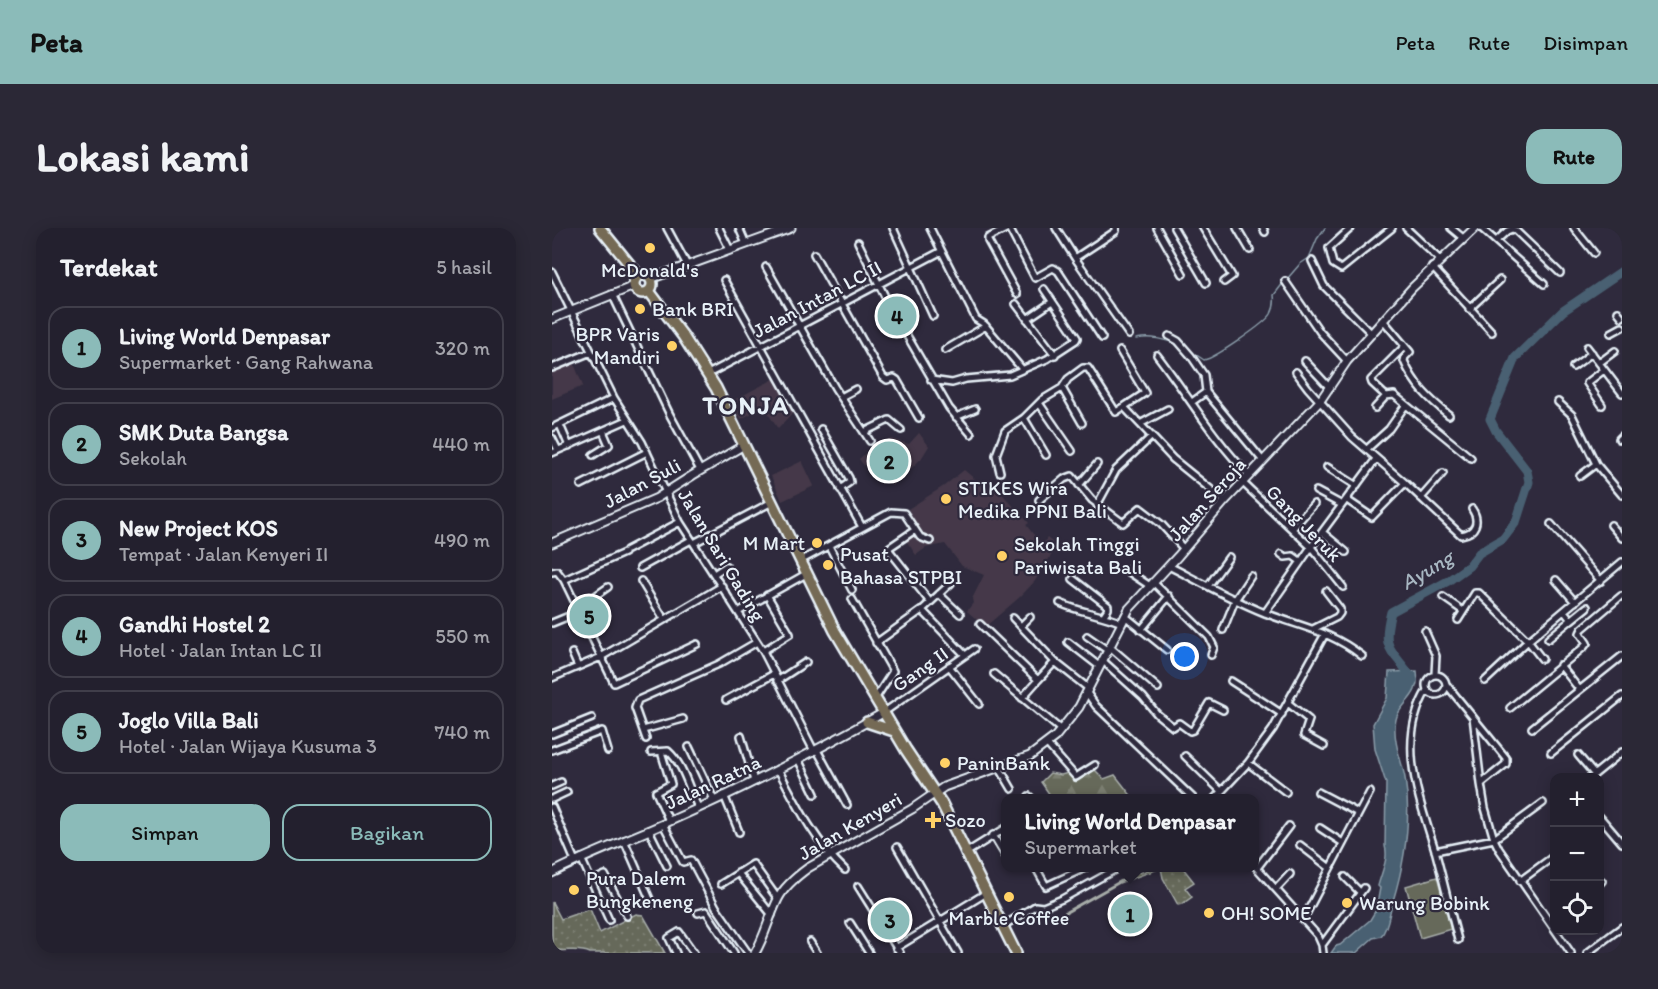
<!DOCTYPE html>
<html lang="id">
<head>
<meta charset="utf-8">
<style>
  :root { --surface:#23202e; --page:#2b2836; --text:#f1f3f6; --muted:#a3a3aa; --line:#403e4a; --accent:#8bbbb9 }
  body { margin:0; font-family:Itim,sans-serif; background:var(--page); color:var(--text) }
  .controls { position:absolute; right:18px; bottom:18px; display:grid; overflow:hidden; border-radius:12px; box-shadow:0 3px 15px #0003 }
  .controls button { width:54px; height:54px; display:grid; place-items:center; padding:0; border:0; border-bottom:2px solid var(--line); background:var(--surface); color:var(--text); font:30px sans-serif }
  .you { position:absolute; left:633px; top:429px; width:21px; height:21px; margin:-15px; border:4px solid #fff; border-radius:50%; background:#1a73e8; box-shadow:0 0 0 9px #1a73e833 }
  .badge { display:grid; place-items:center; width:39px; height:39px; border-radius:50%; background:var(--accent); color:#111; font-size:20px; font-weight:700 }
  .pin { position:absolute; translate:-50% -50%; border:3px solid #fff; box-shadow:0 2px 6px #0006 }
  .popup { position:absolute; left:449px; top:566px; width:258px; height:78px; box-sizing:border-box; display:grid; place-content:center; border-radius:12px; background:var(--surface); filter:drop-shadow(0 2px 4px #0005); font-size:20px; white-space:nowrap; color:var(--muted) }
  .popup b { font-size:22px; color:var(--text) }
  .popup::after { content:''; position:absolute; left:50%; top:100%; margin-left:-12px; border:12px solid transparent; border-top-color:var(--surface) }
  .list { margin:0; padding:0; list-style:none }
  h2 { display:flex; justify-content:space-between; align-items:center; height:78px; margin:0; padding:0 24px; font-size:26px }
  h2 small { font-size:20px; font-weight:400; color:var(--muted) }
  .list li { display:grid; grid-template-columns:39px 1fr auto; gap:18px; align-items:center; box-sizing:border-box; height:84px; margin:0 12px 12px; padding:0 12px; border:2px solid var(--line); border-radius:18px }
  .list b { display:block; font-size:22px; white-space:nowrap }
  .list p { margin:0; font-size:20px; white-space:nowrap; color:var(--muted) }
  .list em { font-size:20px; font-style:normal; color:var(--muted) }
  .actions { display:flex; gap:12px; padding:18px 24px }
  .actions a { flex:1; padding:14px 0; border:2px solid var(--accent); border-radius:18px; text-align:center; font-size:21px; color:var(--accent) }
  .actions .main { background:var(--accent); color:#111 }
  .icon { flex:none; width:33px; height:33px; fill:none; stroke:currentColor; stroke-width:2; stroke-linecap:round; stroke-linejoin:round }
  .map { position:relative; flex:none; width:1070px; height:725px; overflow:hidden; border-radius:18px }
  header { display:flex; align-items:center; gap:36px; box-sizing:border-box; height:84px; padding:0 30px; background:var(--accent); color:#111 }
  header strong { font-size:28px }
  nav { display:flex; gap:33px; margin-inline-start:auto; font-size:21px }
  .intro { display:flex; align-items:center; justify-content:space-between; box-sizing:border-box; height:144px; padding:0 36px }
  h1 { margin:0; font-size:42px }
  .button { padding:15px 27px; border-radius:18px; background:var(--accent); color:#111; font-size:21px; font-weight:700 }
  main { display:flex; gap:36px; padding:0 36px }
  aside { flex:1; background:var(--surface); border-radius:18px; box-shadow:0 3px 15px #0003 }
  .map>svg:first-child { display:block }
  .built { fill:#443948 }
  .grass { fill:url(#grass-dots); stroke:#a7ada9; stroke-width:1.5 }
  .forest { fill:url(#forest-firs); stroke:#a7ada9; stroke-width:1.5 }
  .park { fill:#66695a; stroke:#a7ada9; stroke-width:1.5 }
  .water { fill:#496172; stroke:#899ba8; stroke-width:1.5 }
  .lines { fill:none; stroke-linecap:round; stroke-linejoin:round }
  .stream { stroke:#899ba8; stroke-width:1.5 }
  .river { stroke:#496172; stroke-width:9 }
  .street-casing { stroke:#e8f1f8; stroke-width:10 }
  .secondary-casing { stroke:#e8f1f8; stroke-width:11 }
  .highway-casing { stroke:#e8f1f8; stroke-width:14 }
  .street { stroke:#2f2a3d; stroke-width:5 }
  .secondary { stroke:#2f2a3d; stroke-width:7 }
  .highway { stroke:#756a55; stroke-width:9 }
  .poi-dot { fill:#ffd166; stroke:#2f2a3d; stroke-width:2 }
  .labels { text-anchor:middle; stroke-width:4.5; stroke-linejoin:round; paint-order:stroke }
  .poi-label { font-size:20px; fill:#e8f1f8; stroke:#2f2a3d; text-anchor:start }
  .street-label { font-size:20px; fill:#e8f1f8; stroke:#2f2a3d }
  .water-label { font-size:21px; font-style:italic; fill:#a8b7c2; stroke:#2f2a3d }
  .district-label { font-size:26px; font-weight:bold; letter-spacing:1.5px; fill:#e8f1f8; stroke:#2f2a3d }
</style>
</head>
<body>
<header>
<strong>Peta</strong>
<nav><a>Peta</a><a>Rute</a><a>Disimpan</a></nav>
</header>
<div class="intro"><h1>Lokasi kami</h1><a class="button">Rute</a></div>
<main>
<aside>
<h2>Terdekat<small>5 hasil</small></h2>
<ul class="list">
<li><span class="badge">1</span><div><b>Living World Denpasar</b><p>Supermarket · Gang Rahwana</p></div><em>320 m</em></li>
<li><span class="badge">2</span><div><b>SMK Duta Bangsa</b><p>Sekolah</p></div><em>440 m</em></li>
<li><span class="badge">3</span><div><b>New Project KOS</b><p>Tempat · Jalan Kenyeri II</p></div><em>490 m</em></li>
<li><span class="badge">4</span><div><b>Gandhi Hostel 2</b><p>Hotel · Jalan Intan LC II</p></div><em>550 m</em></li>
<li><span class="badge">5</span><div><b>Joglo Villa Bali</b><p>Hotel · Jalan Wijaya Kusuma 3</p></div><em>740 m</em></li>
</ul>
<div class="actions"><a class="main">Simpan</a><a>Bagikan</a></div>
</aside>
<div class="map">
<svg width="1070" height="725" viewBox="0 0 1070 725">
  <defs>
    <pattern id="grass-dots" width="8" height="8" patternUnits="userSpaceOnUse" patternTransform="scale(1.5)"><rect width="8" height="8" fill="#66695a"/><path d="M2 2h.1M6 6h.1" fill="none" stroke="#7c7f72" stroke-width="1.8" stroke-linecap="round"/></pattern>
    <pattern id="forest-firs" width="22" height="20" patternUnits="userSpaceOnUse" patternTransform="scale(1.5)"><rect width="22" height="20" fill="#66695a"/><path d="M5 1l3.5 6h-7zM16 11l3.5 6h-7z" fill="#7c7f72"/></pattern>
  </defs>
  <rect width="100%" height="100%" fill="#2f2a3d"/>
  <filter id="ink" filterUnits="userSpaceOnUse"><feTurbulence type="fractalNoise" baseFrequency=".0167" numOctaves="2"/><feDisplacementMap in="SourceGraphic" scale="12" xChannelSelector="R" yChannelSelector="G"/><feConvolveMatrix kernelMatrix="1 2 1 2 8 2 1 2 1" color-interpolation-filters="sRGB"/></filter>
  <g filter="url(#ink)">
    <!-- built -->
    <path class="built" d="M21,133L31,158L0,171V141Z
      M222,151L242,184L226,201L212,179L189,191L180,173Z
      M367,205L377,218L369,231L340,258L329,240L316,243L307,231L326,214L339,211L357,216Z
      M250,233L262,258L230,273L219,248Z
      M412,242L436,262L441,256L477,295L474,297L490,317L495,310L505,318L483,353L469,368L433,399L415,383L421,375L420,371L432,347L410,338L393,316L374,320L364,327L351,308L365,299L356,281L392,258Z"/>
    <!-- grass -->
    <path class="grass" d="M601,640H631L642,654L633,660L640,669L630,676L626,677L611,650L609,640L567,655L514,685L513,684L586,643L588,645Z
      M0,674L9,691L38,681L48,705L84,686L91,687L113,725H38C26,719 11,725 0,721Z"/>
    <!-- forest -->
    <path class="forest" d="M542,541L552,551L563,547L581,570H500L489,554L498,545L509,547L516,545L525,553Z"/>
    <!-- park -->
    <path class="park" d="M885,649L899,701L868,710L854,658Z"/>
    <!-- water -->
    <path class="water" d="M865,443C869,474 843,473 843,500C842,518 850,533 853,550C860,592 853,633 841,673C837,684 837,699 829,708L821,710L804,725H779L784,718L788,717L818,692L824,682L828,660L826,658C829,645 837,631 833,618L834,555L823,521L821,496L835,470L837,444Z"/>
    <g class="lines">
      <!-- stream -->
      <path class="stream" d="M735,51L748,36L757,30L765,11L773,0
        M584,111C600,108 611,111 627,117
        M637,122L652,132C663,130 714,95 719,86C722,80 723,74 722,67L732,54"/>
      <!-- river -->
      <path class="river" d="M861,452C842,421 828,425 839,384L896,353L917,338L927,325L951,311L964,294L977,254L975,243L944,203L938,191L963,130L1011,83L1070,43"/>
      <!-- street casing -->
      <g class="street-casing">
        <path id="street" d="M115,0L135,37
          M167,0L178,22
          M187,0L194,16
          M341,0L381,88
          M378,0L424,91L432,96L470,141
          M456,0L436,10V13L465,66
          M457,0L483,50L501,40L506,43L550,110
          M504,0L523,30L577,107
          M605,0L631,46
          M622,0L654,55
          M651,0L680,48L672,54
          M685,0L698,22
          M711,0L713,4
          M799,0L777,20L781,36L789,41L840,0
          M854,0L888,32
          M899,0L911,10
          M929,0L992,56
          M1022,0L1042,25
          M944,13L955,3L960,1L963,2L1008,45
          M306,14L344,91
          M262,26L331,149L335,152L342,150L345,152L367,190
          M523,30L564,3V0
          M760,33L772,58L819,105
          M214,39L283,160L318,213
          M880,39L940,104
          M0,44L62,170L90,214L128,294L211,423L262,523
          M172,52L310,299
          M733,53L768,104L795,133
          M60,66L118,187L148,242
          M464,76L503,127
          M917,81L948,52
          M1066,84L1070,89
          M475,91L500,74
          M831,92L858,124L853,129L852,133C862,157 877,171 897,187
          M1059,105L1070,99
          M354,106L397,180L419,206
          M617,108L626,113L639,128L652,147L654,164L711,233
          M853,118L819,152L820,155L834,168L842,167L919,230
          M1035,119L1070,165
          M393,122L434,98
          M605,127C636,167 661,211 697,247
          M753,133L778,160
          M1047,135L1063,123
          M1021,139L1040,125
          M0,140L39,124
          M744,144L756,160L800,209L853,255L909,307C924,305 928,293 920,281
          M156,146L388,24
          M379,152L400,155L414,151L458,147L495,131L524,112L525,110L492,61
          M510,160L530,195
          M289,169L304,161
          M640,174L654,164
          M1006,174L1020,187L1044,236L1070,267
          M487,175L520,223
          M1050,177L1035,155L1052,142
          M572,179L621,231L673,273
          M823,180L834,168
          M404,189L423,181
          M472,190L494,227
          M588,196L616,181
          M8,197L17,218
          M0,200L62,170
          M269,201L297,250L298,254L288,261
          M312,204L337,192L349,202
          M0,210L6,222
          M1067,211L1070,208
          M815,221L837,201L853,178
          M0,225L75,192
          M41,227L57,217L51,203
          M775,239L805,258
          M448,244L444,227L453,203L472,190L490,172L510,160L516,151L531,140H536L564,184L593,165L568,123
          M1028,248L1044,236
          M690,254L759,319L791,359
          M29,257L95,224
          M527,257L545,236
          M764,263L790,277
          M869,270L891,245
          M487,272L512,251L520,248L540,272L571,295L588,280L609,296L632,321
          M795,272L820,289L853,255
          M545,277L564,242L600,208
          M999,296L1049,353
          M1059,297L1070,310
          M740,301L762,276
          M363,302L338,319L337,322L378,374
          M770,304L794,324
          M142,315L220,274
          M277,318L300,362
          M75,322L128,294
          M729,326L733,329L741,328L748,333
          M248,333L339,284L352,285L368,309L378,313
          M617,338C648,354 680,372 713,385C749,399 779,403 810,428
          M88,340L139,312
          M574,342L598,358
          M0,344L5,343L12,352L62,455L145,416
          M162,346L174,338
          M521,351L556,378V381L552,387
          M12,352L72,325
          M1004,352L1023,374
          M89,353L112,391
          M601,354L657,409L662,419L659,427
          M656,358L677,329
          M387,366L408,386
          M891,369L911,383
          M300,371L341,443L323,471
          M508,375C527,384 549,386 570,395
          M26,380L56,359
          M370,382L413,427
          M1012,383L1019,392L1035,379
          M186,384L254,346
          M713,385L759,319L824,231
          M573,388L615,422
          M461,390L503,434L536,460
          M906,392L923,365H927L976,413L990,431
          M0,395L27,384
          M428,396L486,452L503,434
          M469,398L478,389
          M761,401L785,389L788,385V381L774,363
          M589,402L617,368
          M671,402L683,372L699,348
          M873,403L884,428L883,446
          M535,408L555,422
          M996,411L1019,392
          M516,414L547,438
          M324,415L370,382L399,355
          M558,419L606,460
          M211,423L238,406L215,367
          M20,425L26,439
          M550,432L591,469L605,486L621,499L627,495L638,503L641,502L657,475L671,482
          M1008,437L1027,461
          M397,438L427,476
          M442,446L509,502
          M874 457a10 10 0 1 1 20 0a10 10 0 1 1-20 0Z
          M0,450L49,429L170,358
          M225,453L254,434
          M679,453L730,486
          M933,453L976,413L1070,334
          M894,456L954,530V536L929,556L933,580L942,611L947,621L1019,725
          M875,462C844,513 867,570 883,622C891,652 898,682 906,712
          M535,465L544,478L641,570
          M470,470L486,452
          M174,472L222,446
          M736,475L757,492L752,507L772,518
          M958,480L1032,419L1035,415L1028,405L1030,401L1069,368
          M331,485L422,421
          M921,489L929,556
          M980,500L1070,428
          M91,502L131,491
          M0,506L40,490
          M189,508L202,553
          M94,511L83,480L86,472L167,436L205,414
          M495,516L524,549L543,537
          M137,519L162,572
          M0,522L50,503L56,523
          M265,522L295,577
          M99,524L116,523C133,538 136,561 146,579
          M999,525L1070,468
          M110,527L119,556L104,564L117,593
          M1026,527L1042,546
          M633,528L670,564
          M246,531L263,566
          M696,535L734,564
          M447,539L460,561
          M226,541C245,577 263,614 293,642
          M1038,550L1070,524
          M0,558L9,554
          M766,564L806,585
          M172,567L187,604
          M477,568L479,570
          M663,570L696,535L721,501L773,406
          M0,571L15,564
          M0,579L23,633
          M1048,589L1070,615
          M111,596L131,634L139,632L164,679L196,725
          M768,600L791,615
          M97,602L115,638
          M441,607L453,627
          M72,612L100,676
          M748,617L778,640
          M345,619L406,725
          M883,623L942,611L991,575
          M412,626L454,600
          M29,630L57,692
          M702,637L766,708L770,717L771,725
          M484,640L494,658L533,640
          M705,640L737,598
          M186,645L220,687
          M793,649L808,664
          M40,653L53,647L75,688
          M968,653L1002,628
          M1048,655L1050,653
          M169,656L201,636L226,671
          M306,658L348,725
          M724,661L738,646
          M146,685L154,683L182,725
          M751,692L818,564
          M298,695L317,725
          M451,698L483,678L491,679L510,671L566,640
          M258,714L265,725
          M770,717L812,660
          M344,720L431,667
          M124,725L117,710L127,704L142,725
          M1035,725L1070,699"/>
      </g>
      <!-- secondary casing -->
      <g class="secondary-casing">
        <path id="secondary" d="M98,51L239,0
          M0,91L82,58
          M0,315L105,270L141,247L192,217
          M0,645C38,625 79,611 118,593C191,561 262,524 331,485
          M203,725C213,708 217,689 226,671C232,659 245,648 256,640L360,581L392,559L478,528L503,509L527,479L577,381L626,328L673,273L768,173L795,133L860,60L923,0"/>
      </g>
      <!-- highway casing -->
      <g class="highway-casing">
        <path id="highway" d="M48,0L87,48
          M82 56a9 9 0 1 1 18 0a9 9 0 1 1-18 0Z
          M97,63L131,108L164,160L283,403L354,522L390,576L464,725
          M315,494L342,503"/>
      </g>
      <!-- street -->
      <use href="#street" class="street"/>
      <!-- secondary -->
      <use href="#secondary" class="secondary"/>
      <!-- highway -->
      <use href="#highway" class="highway"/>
    </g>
  </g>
  <!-- markers -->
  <g class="poi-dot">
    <circle cx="98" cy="20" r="6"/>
    <circle cx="88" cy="81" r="6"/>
    <circle cx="120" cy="118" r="6"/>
    <circle cx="394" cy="271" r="6"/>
    <circle cx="265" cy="315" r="6"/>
    <circle cx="450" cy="328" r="6"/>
    <circle cx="276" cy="337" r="6"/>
    <circle cx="393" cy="535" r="6"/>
    <path d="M378 583h6v6h6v6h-6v6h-6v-6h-6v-6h6z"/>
    <circle cx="22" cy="662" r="6"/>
    <circle cx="457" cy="669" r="6"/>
    <circle cx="795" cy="675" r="6"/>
    <circle cx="657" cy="685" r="6"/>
  </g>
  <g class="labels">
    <!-- poi labels -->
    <g class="poi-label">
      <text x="98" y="49" text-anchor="middle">McDonald's</text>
      <text x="100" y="88">Bank BRI</text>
      <text x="108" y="113" text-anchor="end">BPR Varis<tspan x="108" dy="23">Mandiri</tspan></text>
      <text x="406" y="267">STIKES Wira<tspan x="406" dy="23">Medika PPNI Bali</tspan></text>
      <text x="253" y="322" text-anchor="end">M Mart</text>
      <text x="462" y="323">Sekolah Tinggi<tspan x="462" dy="23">Pariwisata Bali</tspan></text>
      <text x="288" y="333">Pusat<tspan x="288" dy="23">Bahasa STPBI</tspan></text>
      <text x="405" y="542">PaninBank</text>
      <text x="393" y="599">Sozo</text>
      <text x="34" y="657">Pura Dalem<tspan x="34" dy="23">Bungkeneng</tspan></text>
      <text x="807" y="682">Warung Bobink</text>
      <text x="669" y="692">OH! SOME</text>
      <text x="457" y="697" text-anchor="middle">Marble Coffee</text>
    </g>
    <!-- street labels -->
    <g class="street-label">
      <text transform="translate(265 71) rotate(-28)" y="7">Jalan Intan LC II</text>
      <text transform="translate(90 255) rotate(-28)" y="7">Jalan Suli</text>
      <text transform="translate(655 271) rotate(-48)" y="7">Jalan Seroja</text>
      <text transform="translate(752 295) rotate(46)" y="7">Gang Jeruk</text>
      <text transform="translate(170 327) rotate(59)" y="7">Jalan Sari Gading</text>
      <text transform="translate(368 441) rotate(-35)" y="7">Gang II</text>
      <text transform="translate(161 554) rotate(-25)" y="7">Jalan Ratna</text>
      <text transform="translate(298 598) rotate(-30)" y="7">Jalan Kenyeri</text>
    </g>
    <!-- water labels -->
    <g class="water-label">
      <text transform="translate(875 342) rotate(-31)" y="7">Ayung</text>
    </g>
    <!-- district labels -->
    <g class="district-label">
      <text x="194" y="186">TONJA</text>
    </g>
  </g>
</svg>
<div class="controls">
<button>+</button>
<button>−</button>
<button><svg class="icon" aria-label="locate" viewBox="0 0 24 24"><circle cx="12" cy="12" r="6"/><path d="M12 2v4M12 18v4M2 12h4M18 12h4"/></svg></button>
</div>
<div class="you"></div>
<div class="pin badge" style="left:578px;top:686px">1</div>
<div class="popup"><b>Living World Denpasar</b>Supermarket</div>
<div class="pin badge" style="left:337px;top:233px">2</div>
<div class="pin badge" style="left:338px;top:692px">3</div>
<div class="pin badge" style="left:345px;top:88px">4</div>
<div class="pin badge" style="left:37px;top:388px">5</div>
</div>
</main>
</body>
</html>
